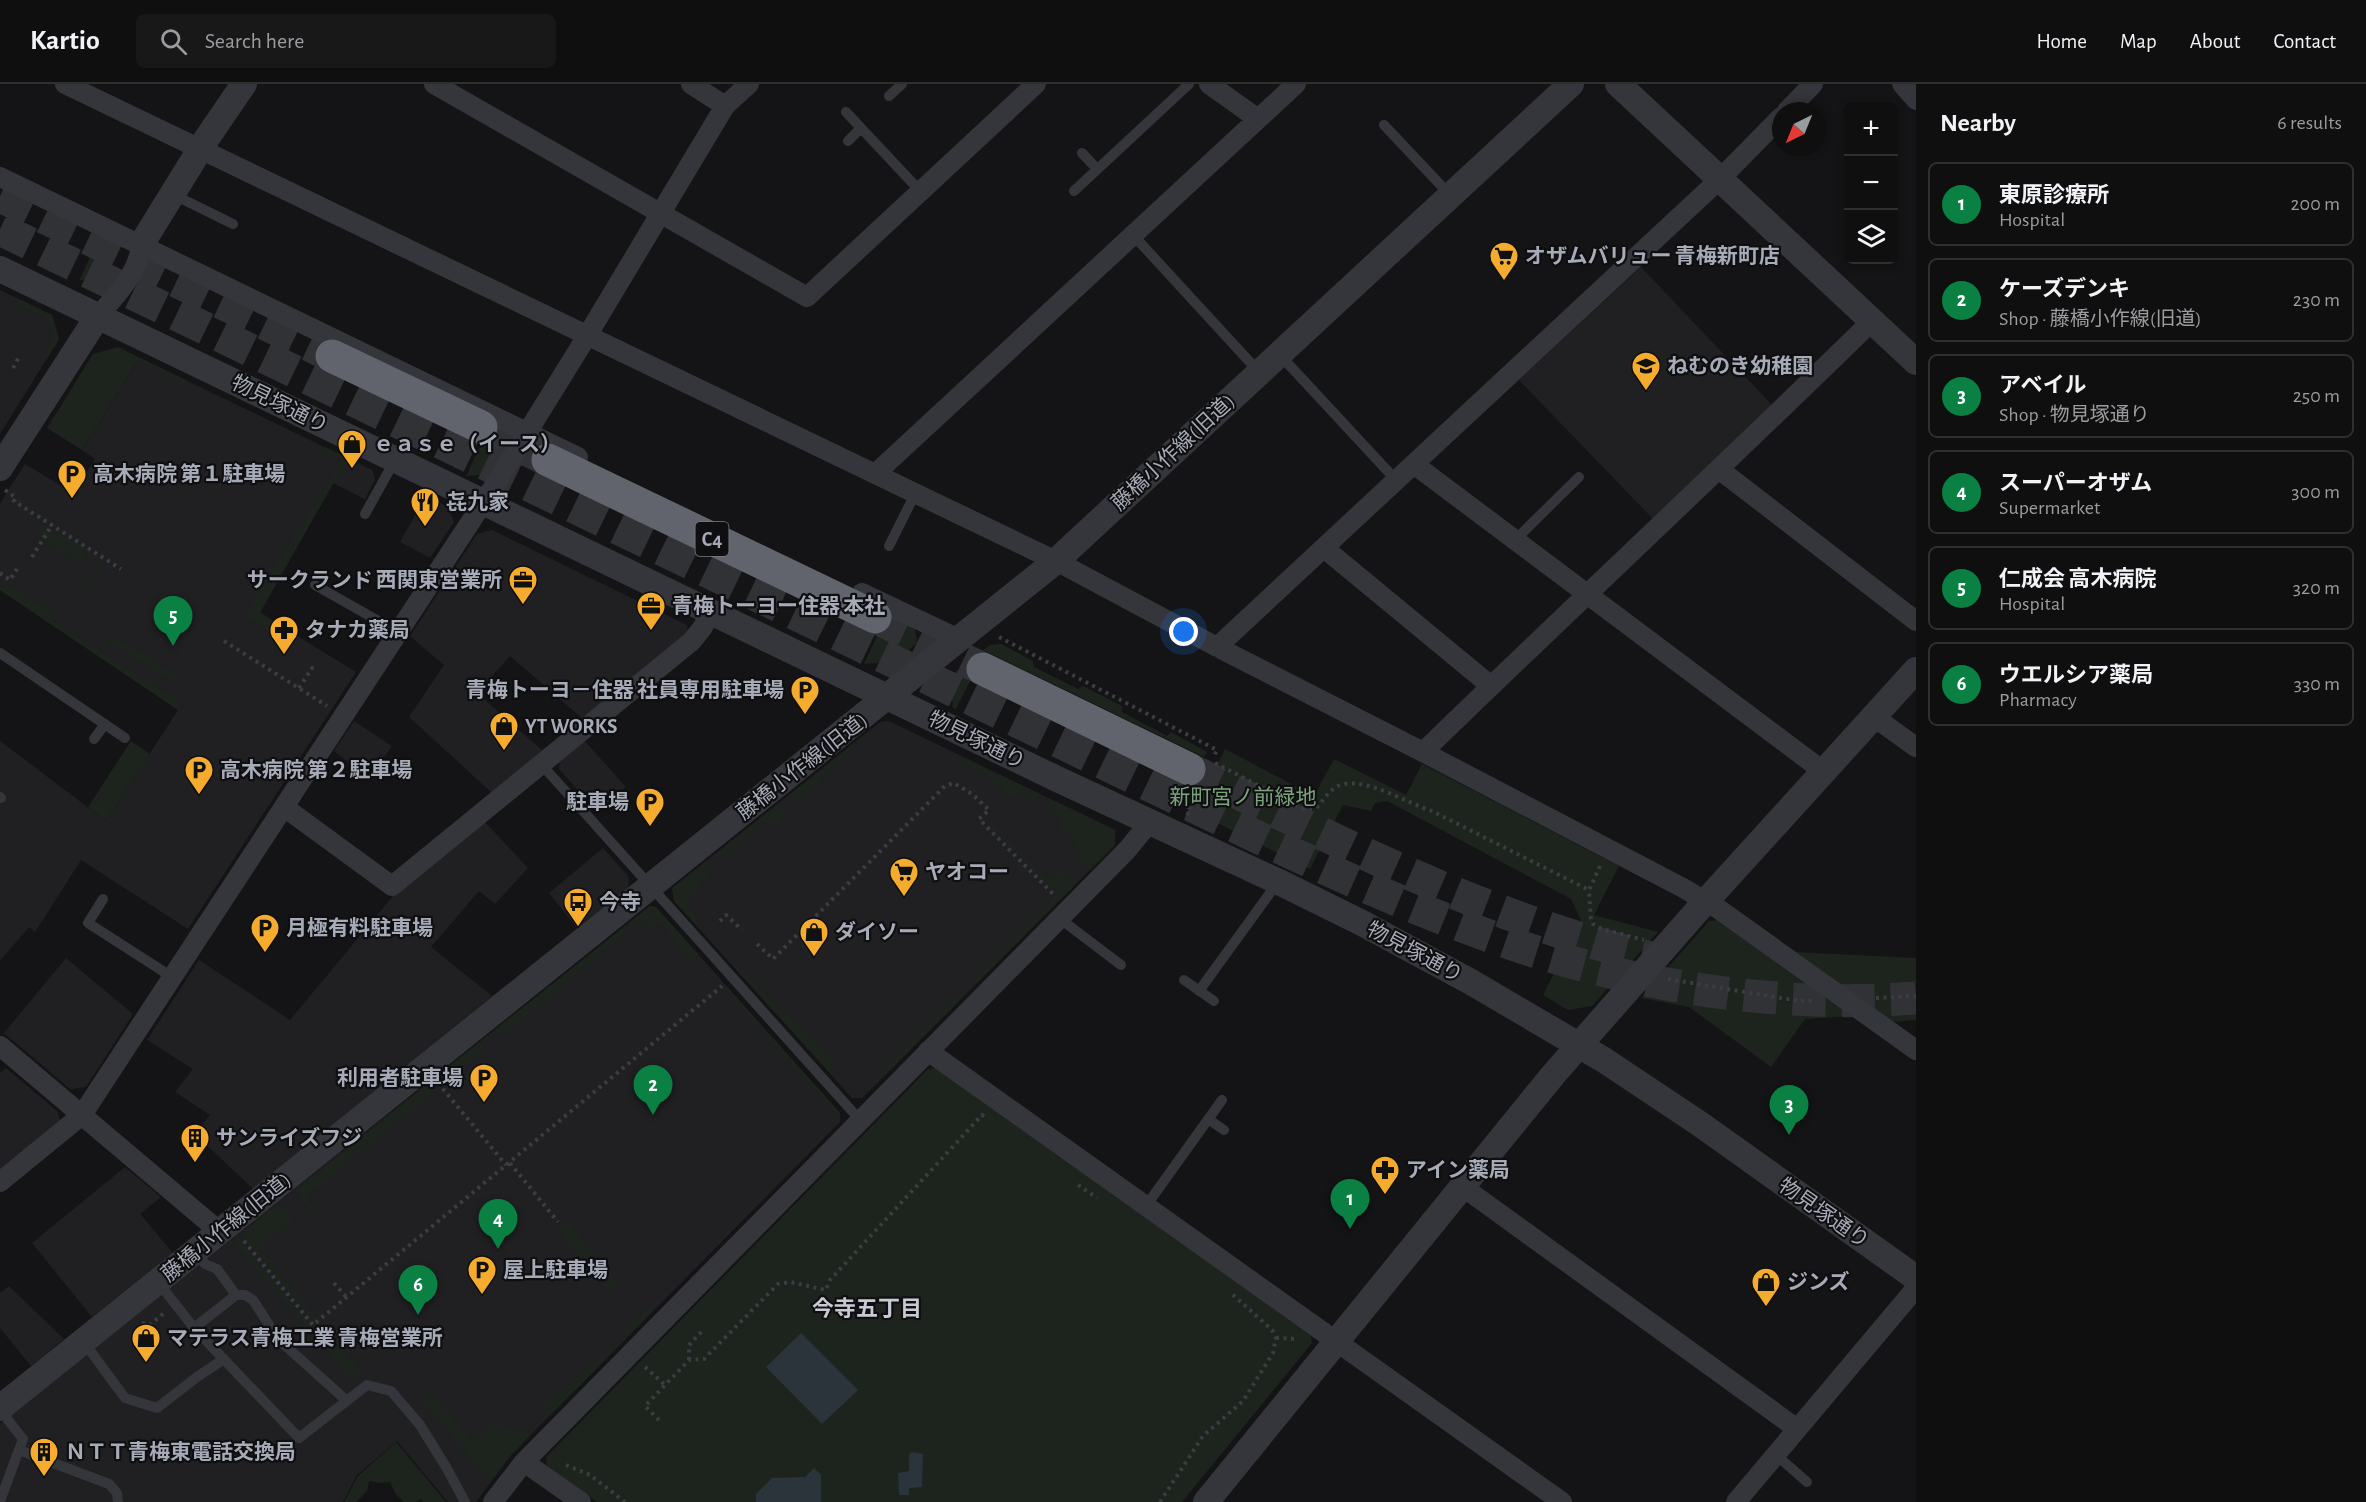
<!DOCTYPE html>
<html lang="en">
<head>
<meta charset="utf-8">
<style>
  :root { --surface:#0f0f10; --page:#181819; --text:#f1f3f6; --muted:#9b9c9f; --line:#2f2f30; --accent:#0b8043 }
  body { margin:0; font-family:"Alegreya Sans","Noto Sans JP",sans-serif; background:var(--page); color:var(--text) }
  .controls { position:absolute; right:18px; top:18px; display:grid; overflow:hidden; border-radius:9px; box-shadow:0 3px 9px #0003 }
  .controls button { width:54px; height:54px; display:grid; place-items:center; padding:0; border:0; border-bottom:2px solid var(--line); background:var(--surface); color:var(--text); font:30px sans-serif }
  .compass { position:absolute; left:1772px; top:18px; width:54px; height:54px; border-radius:50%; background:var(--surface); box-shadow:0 3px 9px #0003; rotate:223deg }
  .you { position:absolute; left:1184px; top:548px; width:21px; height:21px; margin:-15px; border:4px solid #fff; border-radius:50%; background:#1a73e8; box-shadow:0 0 0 9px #1a73e833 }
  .badge { display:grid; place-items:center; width:39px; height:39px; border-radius:50%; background:var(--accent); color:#fff; font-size:20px; font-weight:700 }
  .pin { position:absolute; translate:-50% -50px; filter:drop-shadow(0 2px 3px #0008) }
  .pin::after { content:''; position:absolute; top:32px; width:21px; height:18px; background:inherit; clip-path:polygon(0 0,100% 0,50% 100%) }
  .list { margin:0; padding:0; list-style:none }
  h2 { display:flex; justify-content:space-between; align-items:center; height:78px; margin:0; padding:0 24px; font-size:26px }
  h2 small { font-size:20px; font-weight:400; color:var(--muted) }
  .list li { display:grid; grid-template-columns:39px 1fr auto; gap:18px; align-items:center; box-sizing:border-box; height:84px; margin:0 12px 12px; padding:0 12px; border:2px solid var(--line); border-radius:9px }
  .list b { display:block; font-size:22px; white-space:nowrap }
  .list p { margin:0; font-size:20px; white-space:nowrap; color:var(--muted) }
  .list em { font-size:20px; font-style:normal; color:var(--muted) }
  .icon { flex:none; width:33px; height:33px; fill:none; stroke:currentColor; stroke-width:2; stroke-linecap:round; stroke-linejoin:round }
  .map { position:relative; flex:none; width:1916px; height:1418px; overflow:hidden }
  header { display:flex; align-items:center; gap:36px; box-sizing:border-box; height:84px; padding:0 30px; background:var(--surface); border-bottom:2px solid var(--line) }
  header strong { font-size:28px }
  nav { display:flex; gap:33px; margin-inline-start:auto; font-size:21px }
  .search { width:420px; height:54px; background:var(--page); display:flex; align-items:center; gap:15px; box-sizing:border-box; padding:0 21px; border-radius:9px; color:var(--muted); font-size:22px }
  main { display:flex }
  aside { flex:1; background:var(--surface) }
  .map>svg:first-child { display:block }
  .built { fill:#202023 }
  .green { fill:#1c241d }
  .water { fill:#2a343a }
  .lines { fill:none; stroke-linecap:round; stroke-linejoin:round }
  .motorway-tunnel { stroke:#313236; stroke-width:33; stroke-dasharray:33 16; stroke-linecap:butt }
  .path { stroke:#3b3d42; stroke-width:4; stroke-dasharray:3 4.5; stroke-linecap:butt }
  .service { stroke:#35363b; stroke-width:10 }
  .minor { stroke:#35363b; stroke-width:20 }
  .tertiary { stroke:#35363b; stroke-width:26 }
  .motorway { stroke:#61646c; stroke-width:33 }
  .labels { text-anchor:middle; stroke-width:4.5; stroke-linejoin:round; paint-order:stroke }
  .shield { fill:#0f0f11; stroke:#797c85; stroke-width:1.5 }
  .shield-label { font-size:20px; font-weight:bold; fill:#a6abb7 }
  .poi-label { font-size:21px; font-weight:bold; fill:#a6abb7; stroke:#0f0f11; text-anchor:start }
  .street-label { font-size:21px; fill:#a6abb7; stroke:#0f0f11 }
  .park-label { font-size:21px; fill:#7ca27e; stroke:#0f0f11 }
  .neighbourhood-label { font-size:22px; font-weight:bold; fill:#c7cad3; stroke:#0f0f11 }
</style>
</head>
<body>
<header>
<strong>Kartio</strong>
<div class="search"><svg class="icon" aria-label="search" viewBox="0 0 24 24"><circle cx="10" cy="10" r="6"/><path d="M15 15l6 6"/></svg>Search here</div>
<nav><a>Home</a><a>Map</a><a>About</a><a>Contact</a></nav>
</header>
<main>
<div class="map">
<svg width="1916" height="1418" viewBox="0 0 1916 1418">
  <rect width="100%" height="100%" fill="#141416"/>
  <!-- built -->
  <path class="built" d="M1641,183L1772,321L1653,435L1519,296Z
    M0,206L52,231L59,255L0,350Z
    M140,274L372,386L375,396L365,415L333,399L260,529L356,588L188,845L81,776L35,848L29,843L0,877V657L106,737L178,626L0,506V420L7,408L25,380L73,409L95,375L82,366Z
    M426,412L448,423L454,438L430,474L400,458Z
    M492,446L687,541L688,551L583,635L510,572L477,609L544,668L492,709L409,633L444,581L410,552L477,450Z
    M354,637L392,662L369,694L334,667Z
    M889,637L1115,746V761L862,1014H852L674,817L672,804L880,638Z
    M584,656L626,703L597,728L559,685L560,676Z
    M484,737L528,784L495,820L479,807L431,863L492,912L253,1105L195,1050L210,1031L175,1008L193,985L147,956L199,876L290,936L393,812Z
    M603,764L629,793L628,804L577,844L549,809Z
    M650,822L656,823L840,1029V1038L510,1372L476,1418H448L397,1357L357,1391L343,1418H0V1340Z
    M66,874L133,930L86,1003L70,1005L4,949Z
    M6,984L58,1028L60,1037L0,1085V989Z
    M125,1083L161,1113L140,1130L173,1169L92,1233L32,1159Z
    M9,1202L64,1255L31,1282L0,1244V1209Z"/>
  <!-- green -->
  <path class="green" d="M100,152L110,157L114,171L100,191L79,197Z
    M165,184L144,229L137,205L149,186Z
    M19,215L52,231L59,255L47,275L43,272L54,254L48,235L16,220Z
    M118,263L188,297L186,300L138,277L82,366L47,344L93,270Z
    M490,341L499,345L502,355L480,391L466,392Z
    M325,363L348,374L260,528L277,539L271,549L244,532L342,376L323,367Z
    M31,432L103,477L85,507L82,506L99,478L86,469L80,479L38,452L44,443L30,434Z
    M8,501L56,531L53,537L182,619L178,626L0,506V502L6,505Z
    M887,531L915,544L917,559L896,577L864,580Z
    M109,549L181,594L177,601L105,555Z
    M1001,560L1033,577L1034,583L1078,605L1083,602L1122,622V628L1167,652L1171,648L1207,668L1204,673L985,567L956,625L953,624L949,593L990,561Z
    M866,650L802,715L796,716L791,710Z
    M131,657L150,670L106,737L88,723Z
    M1225,665L1314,712L1334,675L1406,711L1422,680L1619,782L1594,831L1658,848L1592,922L1568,926L1543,911L1581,836L1571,815L1387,717L1375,719L1371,727L1343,721L1310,785L1195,728Z
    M967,675L1041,711L1035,720L1022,707L1013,715L990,693L965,680Z
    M1051,715L1115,746V761L1089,787L1071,773L1080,764L1058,743L1062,738L1047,723Z
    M778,720L785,727V733L775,743L766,734L724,776L717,769Z
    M987,735L1048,796L1055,789H1060L1074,802L1062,814L985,737Z
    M703,780L713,788L685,817L694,825L698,843L674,817L672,804Z
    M1054,815L1057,818L975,901L971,898Z
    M650,822L656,823L698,870L681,885L680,883L690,874L659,838L650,846L642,836L501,953L495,946Z
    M1718,836L1851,932L1805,935L1771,983L1689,923L1641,914L1709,837Z
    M1796,868L1916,874V936L1892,938Z
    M736,881L837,980L829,988L734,883Z
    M727,903L840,1029V1034L725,905Z
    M957,912L960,916L885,991L881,988Z
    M480,958L486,965L441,1001L435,994Z
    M937,984L1311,1252L1312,1259L1182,1418H597L547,1382L546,1373L928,985Z
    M433,996L439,1003L306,1113L314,1124H309L295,1107Z
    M279,1119L294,1135L259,1164L317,1234L313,1237L241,1150Z
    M568,1137L619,1199L609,1208L557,1145Z
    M238,1153L313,1245L321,1239L363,1288L352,1297L232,1157Z
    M651,1221L654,1226L550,1332L541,1324L626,1252L621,1245Z
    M431,1310L473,1357L493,1340L526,1347L530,1352L510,1372L491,1398L422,1317Z
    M396,1358L446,1418H423L421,1415L415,1418H404L396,1410L390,1398L380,1399L369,1397L367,1407L356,1418H344L358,1392Z"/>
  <!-- water -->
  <path class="water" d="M801,1249L858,1306L822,1340L766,1283Z
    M912,1368L923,1370L922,1403L909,1404V1411H899L898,1389L909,1387V1371Z
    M814,1384L821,1391V1418H756V1410L772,1394L805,1393Z"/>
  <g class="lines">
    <!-- motorway-tunnel -->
    <path class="motorway-tunnel" d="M0,112L332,272
      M0,145L1176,714C1280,764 1383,814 1492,853C1625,901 1774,925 1916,914
      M481,343L548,376
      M875,533L983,585
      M1189,685C1338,758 1501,841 1665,877"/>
    <!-- path -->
    <path class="path" d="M13,284L19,273
      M5,406L16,414L14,417L20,421L121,485
      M32,473L52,441
      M0,489L10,496L17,485
      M999,553L1217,666L1213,674
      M224,557L327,622
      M299,604L312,584L315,586
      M1215,679L1302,724H1316C1323,717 1328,708 1336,703C1361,689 1408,720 1432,727L1589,806
      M1189,730L1186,729L1195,711
      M1600,782L1589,806L1591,836L1593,840L1602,845L1644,856
      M720,837L726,831L742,846
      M757,860L773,875L945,702L954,699L972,710L989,726L979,735L1056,813
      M1668,895L1799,917H1812
      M1876,914L1916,912
      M438,999L506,1081
      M510,1079L558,1138
      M1078,1101L1097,1114
      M244,1157L313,1241L722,902
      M334,1199L347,1214
      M142,1239L150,1241L165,1228
      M1276,1254L1297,1255
      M689,1276V1261L703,1246
      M645,1283L665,1301
      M659,1336L645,1322L689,1276L704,1275L778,1200L790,1198L826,1206L830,1196L982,1031L985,1033
      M566,1381L590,1391L625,1418
      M1160,1418L1203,1352L1243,1317L1273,1269L1276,1254L1272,1246L1232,1210"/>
    <!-- service -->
    <path class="service" d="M889,12L902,0
      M846,28L921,108
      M1384,41L1450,111
      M848,57L861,44
      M1082,69L1097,85
      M1074,107L1189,0
      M172,110L233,140
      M1134,152L1259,288
      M1279,270L1396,396
      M365,430L395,376
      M1515,456L1579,393
      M889,462L915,410
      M315,501L398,548
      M0,569L125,654
      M94,655L105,640
      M541,680L860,1036
      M0,713L1,714
      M103,815L88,839L172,893
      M1059,834L1121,881
      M1184,896L1214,917
      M1199,907L1278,798
      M1208,1035L1224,1046
      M1146,1122L1222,1016
      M195,1167L205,1180L217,1185L236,1211
      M158,1198L194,1244L299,1354L367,1301L391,1307L420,1341L446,1383L465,1418
      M194,1244L236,1211H245L253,1216L278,1255L347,1317
      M83,1257L125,1314L157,1324L197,1293L224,1275
      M0,1326L23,1355L0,1417
      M19,1366L109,1400L117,1409L118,1418
      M1775,1370L1807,1398"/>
    <!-- minor -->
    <path class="minor" d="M65,0L1056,477L1217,563L1423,668L1685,805L1720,826L1916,966
      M434,0L807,213L1036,0
      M691,0L725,22
      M1209,0L1258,35
      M1902,0L1916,16
      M1787,27L1813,0
      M0,93L578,373
      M98,232C115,213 139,188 141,161
      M1415,381L1823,687
      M1720,386L1916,537
      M875,390L1296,0
      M1324,464L1491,602
      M862,509L959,555
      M1217,563L1720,95L1781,33
      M1874,633L1916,663
      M1423,668C1572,523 1724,382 1872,237
      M284,723L392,802L692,557L703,543L710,527
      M0,962L220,1148
      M928,967L1562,1418
      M0,1098L82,1031L496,399L587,252L725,22L749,0
      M1463,1103L1796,1344
      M524,1378L581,1418
      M493,1418L524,1378L1127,766L1150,738
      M1736,1418L1916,1204"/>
    <!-- tertiary -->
    <path class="tertiary" d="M1618,0L1916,278
      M141,161L207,54L244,0
      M0,185L1055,694L1279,798L1362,839L1471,898L1604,976L1700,1040L1916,1194
      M0,384L98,232
      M0,1324L1056,477L1571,0
      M1206,1418L1553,991L1697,827L1916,586"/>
    <!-- motorway -->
    <path class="motorway" d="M332,272L481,343
      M548,376L875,533
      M983,585L1189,685"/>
  </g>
  <!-- icons -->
  <defs>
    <g id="supermarket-pin" transform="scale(1.5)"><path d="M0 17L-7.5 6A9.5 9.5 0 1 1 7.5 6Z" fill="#f5ac2e" stroke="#0f0f11"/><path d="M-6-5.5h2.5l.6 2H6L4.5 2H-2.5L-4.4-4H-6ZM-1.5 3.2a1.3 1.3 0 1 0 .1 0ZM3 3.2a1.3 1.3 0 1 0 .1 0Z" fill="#111"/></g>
    <g id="school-pin" transform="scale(1.5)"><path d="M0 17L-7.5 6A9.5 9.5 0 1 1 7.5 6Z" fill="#f5ac2e" stroke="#0f0f11"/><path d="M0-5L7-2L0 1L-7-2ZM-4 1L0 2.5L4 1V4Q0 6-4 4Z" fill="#111"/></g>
    <g id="shop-pin" transform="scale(1.5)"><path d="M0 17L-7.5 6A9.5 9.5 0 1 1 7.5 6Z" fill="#f5ac2e" stroke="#0f0f11"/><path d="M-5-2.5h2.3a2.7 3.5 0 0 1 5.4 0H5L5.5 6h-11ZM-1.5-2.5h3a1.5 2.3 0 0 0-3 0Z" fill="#111"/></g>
    <g id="parking-pin" transform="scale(1.5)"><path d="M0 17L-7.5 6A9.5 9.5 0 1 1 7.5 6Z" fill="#f5ac2e" stroke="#0f0f11"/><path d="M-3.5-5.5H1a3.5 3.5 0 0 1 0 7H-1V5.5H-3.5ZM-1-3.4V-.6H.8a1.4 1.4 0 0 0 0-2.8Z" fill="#111"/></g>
    <g id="restaurant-pin" transform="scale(1.5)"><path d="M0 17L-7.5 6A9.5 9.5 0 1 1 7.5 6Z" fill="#f5ac2e" stroke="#0f0f11"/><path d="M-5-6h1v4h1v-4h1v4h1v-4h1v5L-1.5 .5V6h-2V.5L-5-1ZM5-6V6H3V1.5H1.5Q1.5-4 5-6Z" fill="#111"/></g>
    <g id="office-pin" transform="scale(1.5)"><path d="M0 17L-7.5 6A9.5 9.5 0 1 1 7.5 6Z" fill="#f5ac2e" stroke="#0f0f11"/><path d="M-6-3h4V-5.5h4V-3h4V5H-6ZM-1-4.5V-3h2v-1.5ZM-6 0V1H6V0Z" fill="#111"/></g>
    <g id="pharmacy-pin" transform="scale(1.5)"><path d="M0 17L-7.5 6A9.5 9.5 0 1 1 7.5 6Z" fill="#f5ac2e" stroke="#0f0f11"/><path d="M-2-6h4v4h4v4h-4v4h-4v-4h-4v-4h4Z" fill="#111"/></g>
    <g id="bus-pin" transform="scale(1.5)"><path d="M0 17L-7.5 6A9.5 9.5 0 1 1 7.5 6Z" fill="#f5ac2e" stroke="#0f0f11"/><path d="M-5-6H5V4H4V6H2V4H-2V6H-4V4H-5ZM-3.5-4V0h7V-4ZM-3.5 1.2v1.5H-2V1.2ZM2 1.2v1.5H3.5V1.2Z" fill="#111"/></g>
    <g id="building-pin" transform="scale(1.5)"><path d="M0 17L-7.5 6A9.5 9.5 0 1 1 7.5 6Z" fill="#f5ac2e" stroke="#0f0f11"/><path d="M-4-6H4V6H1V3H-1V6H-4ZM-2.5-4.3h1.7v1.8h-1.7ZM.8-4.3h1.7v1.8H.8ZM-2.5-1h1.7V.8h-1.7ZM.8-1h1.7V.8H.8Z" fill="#111"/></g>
  </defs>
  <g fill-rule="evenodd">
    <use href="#supermarket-pin" x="1504" y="172"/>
    <use href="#school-pin" x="1646" y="282"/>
    <use href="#shop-pin" x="352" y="360"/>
    <use href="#parking-pin" x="72" y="390"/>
    <use href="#restaurant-pin" x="425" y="418"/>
    <use href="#office-pin" x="523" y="496"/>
    <use href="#office-pin" x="651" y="522"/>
    <use href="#pharmacy-pin" x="284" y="546"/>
    <use href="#parking-pin" x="805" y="606"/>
    <use href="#shop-pin" x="504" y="642"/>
    <use href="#parking-pin" x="199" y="686"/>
    <use href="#parking-pin" x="650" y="718"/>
    <use href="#supermarket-pin" x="904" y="788"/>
    <use href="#bus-pin" x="578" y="818"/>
    <use href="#parking-pin" x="265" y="844"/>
    <use href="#shop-pin" x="814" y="848"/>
    <use href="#parking-pin" x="484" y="994"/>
    <use href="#building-pin" x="195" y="1054"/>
    <use href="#pharmacy-pin" x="1385" y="1086"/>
    <use href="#parking-pin" x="482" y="1186"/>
    <use href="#shop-pin" x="1766" y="1198"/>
    <use href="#shop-pin" x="146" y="1254"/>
    <use href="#building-pin" x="44" y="1368"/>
  </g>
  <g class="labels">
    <!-- shield labels -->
    <rect class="shield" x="695.5" y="438" width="33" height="34" rx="4.5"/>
    <g class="shield-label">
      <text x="712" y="462">C4</text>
    </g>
    <!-- poi labels -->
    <g class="poi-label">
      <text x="1525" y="179">オザムバリュー 青梅新町店</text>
      <text x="1667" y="289">ねむのき幼稚園</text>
      <text x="373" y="367">ｅａｓｅ（イース）</text>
      <text x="93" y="397">高木病院 第１駐車場</text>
      <text x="446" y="425">㐂九家</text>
      <text x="502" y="503" text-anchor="end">サークランド 西関東営業所</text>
      <text x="672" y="529">青梅トーヨー住器 本社</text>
      <text x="305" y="553">タナカ薬局</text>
      <text x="784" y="613" text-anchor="end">青梅トーヨ－住器 社員専用駐車場</text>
      <text x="525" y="649">YT WORKS</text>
      <text x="220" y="693">高木病院 第２駐車場</text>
      <text x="629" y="725" text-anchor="end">駐車場</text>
      <text x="925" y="795">ヤオコー</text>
      <text x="599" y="825">今寺</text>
      <text x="286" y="851">月極有料駐車場</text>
      <text x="835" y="855">ダイソー</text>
      <text x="463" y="1001" text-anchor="end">利用者駐車場</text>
      <text x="216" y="1061">サンライズフジ</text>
      <text x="1406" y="1093">アイン薬局</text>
      <text x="503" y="1193">屋上駐車場</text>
      <text x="1787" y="1205">ジンズ</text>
      <text x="167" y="1261">マテラス青梅工業 青梅営業所</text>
      <text x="65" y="1375">ＮＴＴ青梅東電話交換局</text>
    </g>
    <!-- street labels -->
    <g class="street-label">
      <text transform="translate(280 320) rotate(26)" y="7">物見塚通り</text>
      <text transform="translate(1173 368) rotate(-43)" y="7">藤橋小作線(旧道)</text>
      <text transform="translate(977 656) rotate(26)" y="7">物見塚通り</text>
      <text transform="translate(802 682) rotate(-38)" y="7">藤橋小作線(旧道)</text>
      <text transform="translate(1415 868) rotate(28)" y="7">物見塚通り</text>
      <text transform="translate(1824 1129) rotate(35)" y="7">物見塚通り</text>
      <text transform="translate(226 1143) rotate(-39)" y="7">藤橋小作線(旧道)</text>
    </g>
    <!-- park labels -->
    <g class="park-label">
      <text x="1243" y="720">新町宮ノ前緑地</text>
    </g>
    <!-- neighbourhood labels -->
    <g class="neighbourhood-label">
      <text x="867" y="1232">今寺五丁目</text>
    </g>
  </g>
</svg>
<div class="controls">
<button>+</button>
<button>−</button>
<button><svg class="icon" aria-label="layers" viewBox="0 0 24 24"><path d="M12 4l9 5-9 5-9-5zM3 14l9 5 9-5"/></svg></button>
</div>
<svg class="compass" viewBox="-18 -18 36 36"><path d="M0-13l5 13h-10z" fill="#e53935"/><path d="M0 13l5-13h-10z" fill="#9b9c9f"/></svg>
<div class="you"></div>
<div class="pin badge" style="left:1350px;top:1145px">1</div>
<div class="pin badge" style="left:653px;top:1031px">2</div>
<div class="pin badge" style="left:1789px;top:1051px">3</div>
<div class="pin badge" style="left:498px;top:1165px">4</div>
<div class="pin badge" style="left:173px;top:562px">5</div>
<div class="pin badge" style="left:418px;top:1231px">6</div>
</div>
<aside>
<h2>Nearby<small>6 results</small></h2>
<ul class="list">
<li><span class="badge">1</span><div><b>東原診療所</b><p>Hospital</p></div><em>200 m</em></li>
<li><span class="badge">2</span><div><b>ケーズデンキ</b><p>Shop · 藤橋小作線(旧道)</p></div><em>230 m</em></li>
<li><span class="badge">3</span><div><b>アベイル</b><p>Shop · 物見塚通り</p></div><em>250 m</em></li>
<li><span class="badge">4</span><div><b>スーパーオザム</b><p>Supermarket</p></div><em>300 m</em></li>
<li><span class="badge">5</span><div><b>仁成会 高木病院</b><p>Hospital</p></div><em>320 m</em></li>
<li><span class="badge">6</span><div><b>ウエルシア薬局</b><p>Pharmacy</p></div><em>330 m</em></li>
</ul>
</aside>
</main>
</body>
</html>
